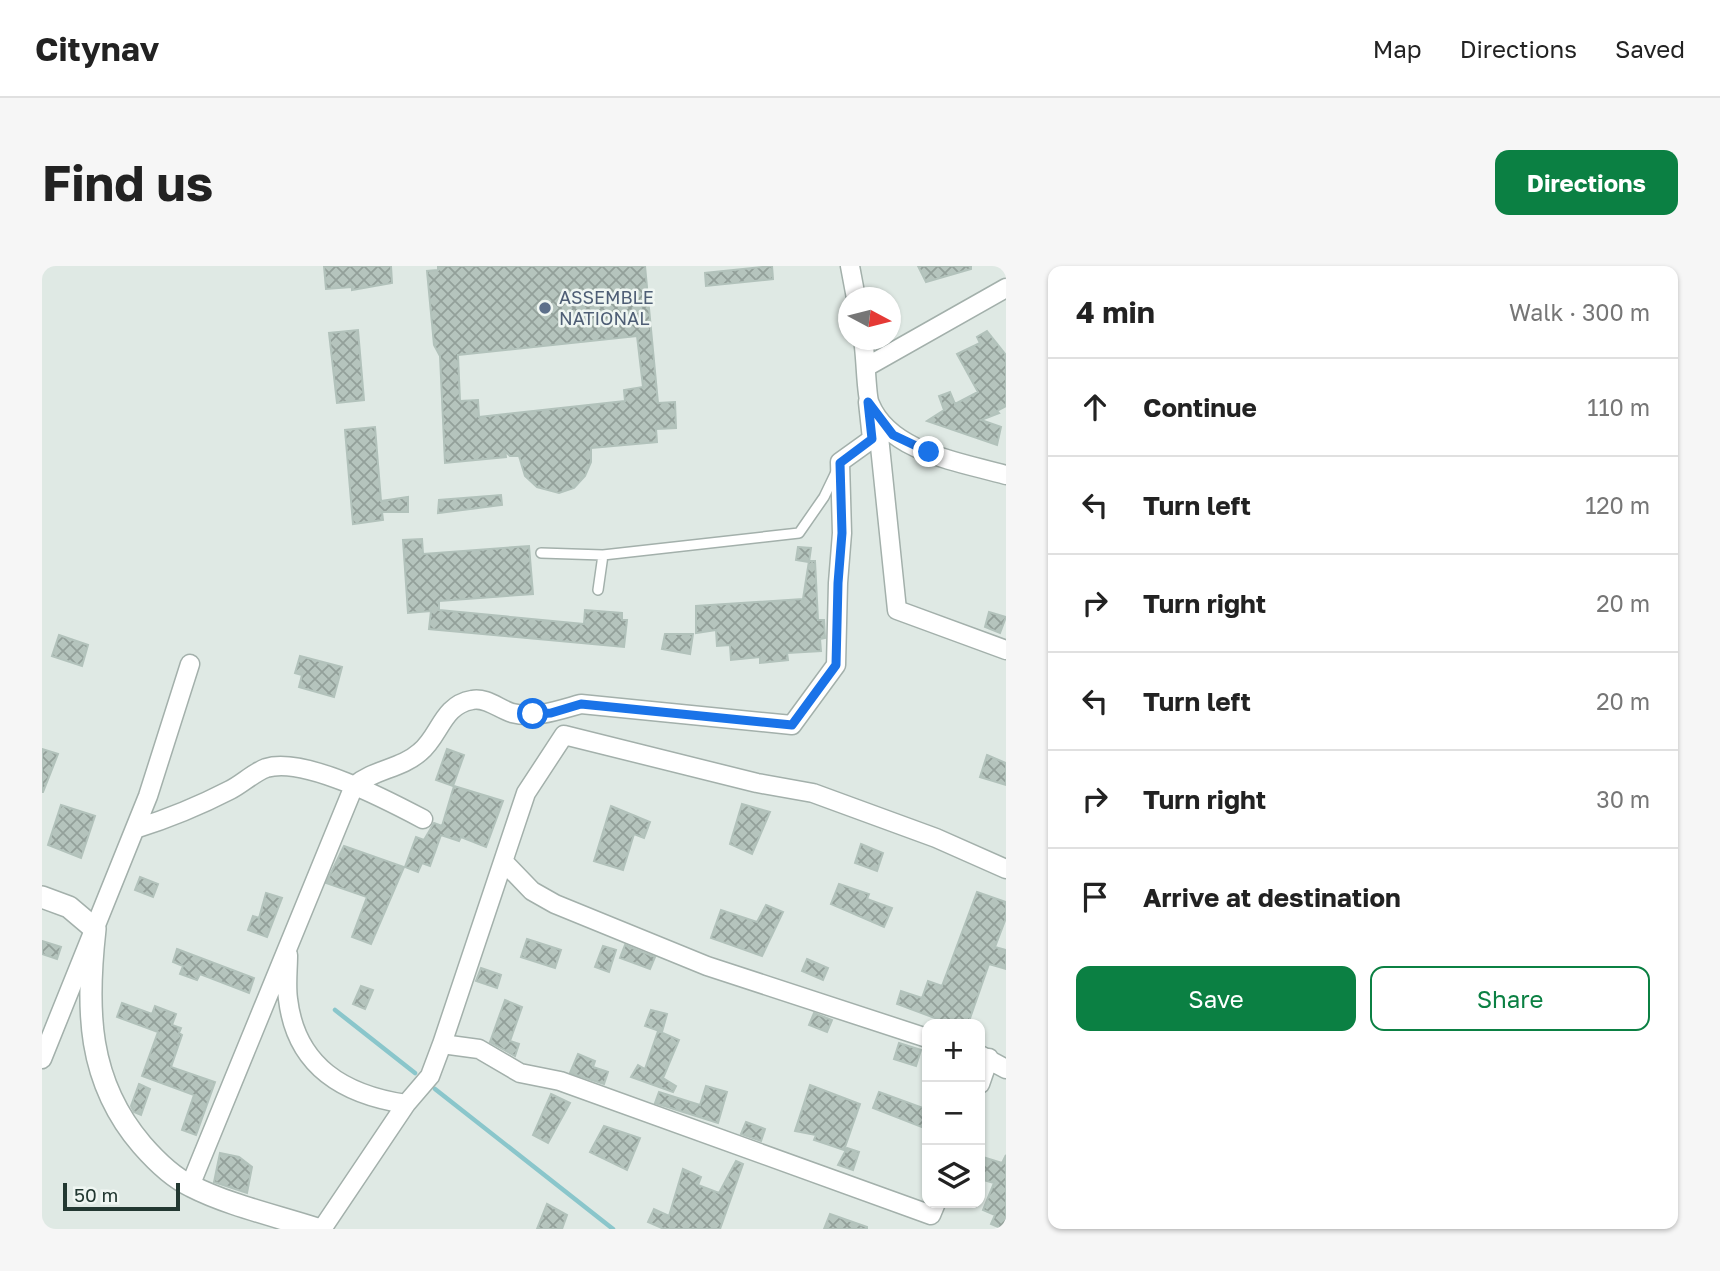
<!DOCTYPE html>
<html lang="en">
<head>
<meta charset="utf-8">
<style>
  :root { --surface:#fff; --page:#f6f6f6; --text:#222; --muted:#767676; --line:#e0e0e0; --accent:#0b8043 }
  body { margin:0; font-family:"Golos Text",sans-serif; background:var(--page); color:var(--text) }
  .controls { position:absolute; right:21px; bottom:21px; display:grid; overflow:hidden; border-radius:14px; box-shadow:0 2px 5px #0004 }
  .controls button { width:63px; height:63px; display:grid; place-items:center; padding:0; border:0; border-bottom:2px solid var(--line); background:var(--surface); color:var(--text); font:35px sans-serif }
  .compass { position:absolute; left:796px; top:21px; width:63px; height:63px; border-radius:50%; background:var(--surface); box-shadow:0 2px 5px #0004; rotate:97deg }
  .scale { position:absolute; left:21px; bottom:18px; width:117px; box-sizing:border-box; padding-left:7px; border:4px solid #223831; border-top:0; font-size:19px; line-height:24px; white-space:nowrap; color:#223831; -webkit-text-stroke:5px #eff6f2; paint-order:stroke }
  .stop { position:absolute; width:21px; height:21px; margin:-16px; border:5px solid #1a73e8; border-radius:50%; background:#fff }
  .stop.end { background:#1a73e8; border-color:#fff; box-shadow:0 2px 7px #0008 }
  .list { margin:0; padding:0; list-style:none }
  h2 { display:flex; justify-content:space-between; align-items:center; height:91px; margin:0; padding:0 28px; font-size:30px }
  h2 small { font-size:23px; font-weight:400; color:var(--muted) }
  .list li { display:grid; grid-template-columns:46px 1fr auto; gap:21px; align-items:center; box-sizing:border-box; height:98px; padding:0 28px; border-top:2px solid var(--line) }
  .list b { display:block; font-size:26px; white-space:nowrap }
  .list em { font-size:23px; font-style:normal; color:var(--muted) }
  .actions { display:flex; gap:14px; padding:21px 28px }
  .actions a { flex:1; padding:16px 0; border:2px solid var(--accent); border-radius:14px; text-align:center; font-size:24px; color:var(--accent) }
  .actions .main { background:var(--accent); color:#fff }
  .icon { flex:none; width:38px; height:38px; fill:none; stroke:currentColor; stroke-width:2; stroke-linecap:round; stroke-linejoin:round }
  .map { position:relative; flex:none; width:964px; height:963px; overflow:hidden; border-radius:14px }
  header { display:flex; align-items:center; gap:42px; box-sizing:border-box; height:98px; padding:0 35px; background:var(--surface); border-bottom:2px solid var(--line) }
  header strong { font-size:33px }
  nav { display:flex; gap:38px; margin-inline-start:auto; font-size:24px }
  .intro { display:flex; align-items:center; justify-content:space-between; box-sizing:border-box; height:168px; padding:0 42px }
  h1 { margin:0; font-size:49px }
  .button { padding:18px 32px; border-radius:14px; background:var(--accent); color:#fff; font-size:24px; font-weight:700 }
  main { display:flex; gap:42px; padding:0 42px }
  aside { flex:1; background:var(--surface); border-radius:14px; box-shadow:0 2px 5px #0004 }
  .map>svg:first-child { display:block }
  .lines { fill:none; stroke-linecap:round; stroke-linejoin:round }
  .stream { stroke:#8ac6cb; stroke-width:4.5 }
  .building { fill:url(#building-cross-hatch); stroke:#b2c2bb; stroke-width:2; fill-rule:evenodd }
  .service-casing { stroke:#a3b0ab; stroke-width:12 }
  .minor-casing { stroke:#a3b0ab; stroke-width:21 }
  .tertiary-casing { stroke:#a3b0ab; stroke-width:24 }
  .service { stroke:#fff; stroke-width:9 }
  .minor { stroke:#fff; stroke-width:18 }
  .tertiary { stroke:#fff; stroke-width:21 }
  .route { stroke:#1a73e8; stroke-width:9 }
  .service-dot { fill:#5c6f8a; stroke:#eff6f2; stroke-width:2.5 }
  .labels { text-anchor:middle; stroke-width:5; stroke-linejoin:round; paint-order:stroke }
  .service-label { font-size:18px; fill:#4e5e75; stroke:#eff6f2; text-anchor:start }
</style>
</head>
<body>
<header>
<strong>Citynav</strong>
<nav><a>Map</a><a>Directions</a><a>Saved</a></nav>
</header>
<div class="intro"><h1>Find us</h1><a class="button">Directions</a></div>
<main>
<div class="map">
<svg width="964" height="963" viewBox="0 0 964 963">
  <defs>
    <pattern id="building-cross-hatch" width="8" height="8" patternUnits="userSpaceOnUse" patternTransform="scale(1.75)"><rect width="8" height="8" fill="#b5c4bd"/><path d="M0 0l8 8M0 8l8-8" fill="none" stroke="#93a09a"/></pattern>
  </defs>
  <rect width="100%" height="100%" fill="#dfe9e4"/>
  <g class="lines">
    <!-- stream -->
    <path class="stream" d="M293,744L373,807
      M393,823L571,963"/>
  </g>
  <!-- building -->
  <path class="building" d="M282,0H349L350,17L310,24V21L284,23Z
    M396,0H603L616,137L633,136L634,162L614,163L615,176L549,182V196L543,210L532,222L517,227L495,221L483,210L477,190H468L463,185L464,191L403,197L398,90L392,79L385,5L396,4ZM595,70L601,121L582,124L583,135L437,151L436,134L418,135L416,89Z
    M730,0L731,13L664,20L663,7Z
    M876,0H929V3L884,16Z
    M316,64L322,134L295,137L287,67Z
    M945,65L964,89V140L955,145L957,147L939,154L959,161L955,179L885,155L902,144L897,130L908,126L913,138L936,126L915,88L938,77L935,71Z
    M333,161L339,235L366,231V246H340L341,254L311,258L303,164Z
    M459,229L460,239L396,247L397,234Z
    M380,273L381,288L487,280L491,328L397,335V344L542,358L543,344L580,347V354H585L582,381L387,363L389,345L366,347L361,274Z
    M756,281L769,282L767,296L754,294Z
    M767,295H773L776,354H782L783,372L778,373L779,385L745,387L746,394L718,397V391L689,394L688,379L675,380L674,364L654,367V340L761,333Z
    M947,346L964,351L958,367L943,361Z
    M623,368H651L648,388L620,383Z
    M17,369L46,379L40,400L10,390Z
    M258,390L300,401L292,431L257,421L260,409L253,407Z
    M0,483L16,488L1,526H0Z
    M405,483L422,489L411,520L394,514Z
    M945,489L964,497V519L938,511Z
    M412,520L461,535L444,581L419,571L417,575L399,569L388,600L380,597L376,606L363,601L374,571L382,574L392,557L400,560Z
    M700,538L728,546L710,588L688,578Z
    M19,539L53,550L39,592L6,579Z
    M569,540L608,556L602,572L592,568L581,604L552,595Z
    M819,578L841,587L835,605L813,597Z
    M302,580L362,601L329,678L310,671L325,631L284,617Z
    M98,611L116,618L111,631L93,624Z
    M797,618L827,628L825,633L850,642L842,661L789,638Z
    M935,626L964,636V652L953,681L964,684V703L947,698L926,758H909L855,738L859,725L880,732L886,715L900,720Z
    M224,627L240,632L225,671L206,664L211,650L217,652Z
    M724,639L741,646L720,690L669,672L679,644L715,656Z
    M485,673L519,684L513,702L479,691Z
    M0,675L19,681L15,693L0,688Z
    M583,679L613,691L608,703L578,692Z
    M561,680L574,684L567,706L553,701Z
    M135,683L212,712L207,727L158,708L155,714L138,708L141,700L131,696Z
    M765,693L786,702L781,714L760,705Z
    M439,702L459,709L455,722L434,715Z
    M319,720L331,724L323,743L311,738Z
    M463,734L480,741L468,775L477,778L473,790L448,776Z
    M80,737L110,748L113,740L134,748L130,759L139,762L137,767L140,769L129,801L173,816L154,869L140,864L152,829L100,810L116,766L75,751Z
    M609,744L625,748L620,766L603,760Z
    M772,747L790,754L785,766L767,759Z
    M616,765L637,774L621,812L634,820L631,826L589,811L596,799L603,803Z
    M857,777L879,784L874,800L852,793Z
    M536,788L553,795L551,801L566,806L562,818L528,807Z
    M97,818L108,823L99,849L92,846L89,840Z
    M768,819L818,838L802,884L772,874L774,869L753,865Z
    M664,820L685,826L676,857L613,837L617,826L658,839Z
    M837,826L881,842L879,845L885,847V863L831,842Z
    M509,828L528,837L506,877L491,869Z
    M704,856L723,863L719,875L699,868Z
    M562,860L598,872L585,904L548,886Z
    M805,882L817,886L811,904L796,899Z
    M178,887L197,891L210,901L205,927L172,916Z
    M964,889V963H961L949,958L953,949L941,944L952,917L938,913V890L960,897Z
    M694,895L701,898L678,963H622L606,956L612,943L627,950L641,903L659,911L656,919L677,927Z
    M505,938L525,949L520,963H495Z
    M788,948L825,961V963H782Z"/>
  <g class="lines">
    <!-- service casing -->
    <g class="service-casing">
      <path id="service" d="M499,287L561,289L757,267L782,231L795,204
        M556,324L561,289"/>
    </g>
    <!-- minor casing -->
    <g class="minor-casing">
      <path id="minor" d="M808,0L814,32
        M821,74C824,88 824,130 828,138C848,187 919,196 964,209
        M826,100L964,22
        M836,161L855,344L964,384
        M93,563C125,553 157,540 188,524C200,518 211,507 224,502C262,490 347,535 381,553
        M462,596L490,625L513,638L665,700L885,772
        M246,689C246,703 244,719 246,733C254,801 303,829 364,838
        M938,789L964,803
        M0,793L106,530L148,398
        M938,818L947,792
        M148,920L312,520C332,503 359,503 378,486C398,470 400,439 430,434C444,431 457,443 470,447C493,453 517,444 539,438L750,459L794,399L796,317L800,267L798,196L830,173L826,136
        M894,937L889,949L518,815L478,807L437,783L400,778L484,527L522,469L715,517L771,527L894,572L964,603
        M280,963L364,838L388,810L400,778"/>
    </g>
    <!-- tertiary casing -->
    <g class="tertiary-casing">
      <path id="tertiary" d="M0,631L27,641L53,663C44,743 45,815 100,879C114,895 130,911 149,920C186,939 235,950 275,963"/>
    </g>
    <!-- service -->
    <use href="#service" class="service"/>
    <!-- minor -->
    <use href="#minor" class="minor"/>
    <!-- tertiary -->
    <use href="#tertiary" class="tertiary"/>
  </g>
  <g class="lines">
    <!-- route -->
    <path class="route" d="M491,448L509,447L539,438L750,459L794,399L796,317L800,267L798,197L830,173L826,136L851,169L887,186"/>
  </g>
  <!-- markers -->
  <circle class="service-dot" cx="503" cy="42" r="7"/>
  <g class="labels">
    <!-- service labels -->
    <g class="service-label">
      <text x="517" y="38">ASSEMBLE<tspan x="517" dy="21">NATIONAL</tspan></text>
    </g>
  </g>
</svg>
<div class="controls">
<button>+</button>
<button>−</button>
<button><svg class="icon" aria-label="layers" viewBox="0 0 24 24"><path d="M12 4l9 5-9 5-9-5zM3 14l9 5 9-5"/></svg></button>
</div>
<svg class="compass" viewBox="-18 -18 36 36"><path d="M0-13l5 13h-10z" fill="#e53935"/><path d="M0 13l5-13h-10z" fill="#767676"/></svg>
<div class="scale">50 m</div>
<div class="stop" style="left:491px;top:448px"></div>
<div class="stop end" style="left:887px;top:186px"></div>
</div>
<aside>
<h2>4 min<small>Walk · 300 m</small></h2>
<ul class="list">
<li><svg class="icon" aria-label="ahead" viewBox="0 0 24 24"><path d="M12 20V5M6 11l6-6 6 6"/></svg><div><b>Continue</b></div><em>110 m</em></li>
<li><svg class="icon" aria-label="left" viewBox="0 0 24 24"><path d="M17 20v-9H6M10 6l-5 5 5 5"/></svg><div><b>Turn left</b></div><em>120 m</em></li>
<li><svg class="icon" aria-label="right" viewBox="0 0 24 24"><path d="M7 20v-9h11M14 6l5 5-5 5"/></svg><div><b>Turn right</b></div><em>20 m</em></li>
<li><svg class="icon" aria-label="left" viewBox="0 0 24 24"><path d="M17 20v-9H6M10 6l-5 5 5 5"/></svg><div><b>Turn left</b></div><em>20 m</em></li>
<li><svg class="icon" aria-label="right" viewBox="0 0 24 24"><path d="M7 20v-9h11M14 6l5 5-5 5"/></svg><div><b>Turn right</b></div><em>30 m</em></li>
<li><svg class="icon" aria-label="arrive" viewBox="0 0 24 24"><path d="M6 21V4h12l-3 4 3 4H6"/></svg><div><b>Arrive at destination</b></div></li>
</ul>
<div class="actions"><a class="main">Save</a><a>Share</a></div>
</aside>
</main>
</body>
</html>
